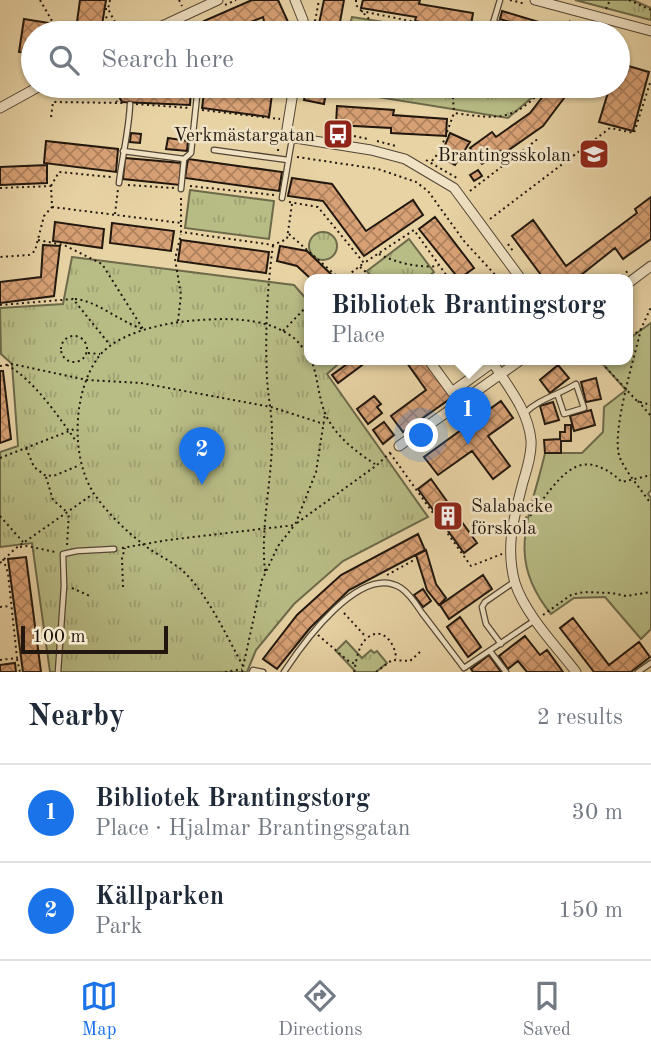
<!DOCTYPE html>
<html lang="en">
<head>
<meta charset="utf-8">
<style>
  :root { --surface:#fff; --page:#f2f2f3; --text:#1f2937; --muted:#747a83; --line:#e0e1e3; --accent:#1a73e8 }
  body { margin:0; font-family:"Old Standard TT",serif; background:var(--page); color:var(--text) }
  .scale { position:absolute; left:21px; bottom:18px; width:147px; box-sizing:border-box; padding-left:7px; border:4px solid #21170e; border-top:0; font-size:19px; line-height:24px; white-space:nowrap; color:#21170e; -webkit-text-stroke:5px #f0e2c4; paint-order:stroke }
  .you { position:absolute; left:422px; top:436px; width:24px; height:24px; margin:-18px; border:5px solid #fff; border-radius:50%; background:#1a73e8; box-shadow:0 0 0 10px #1a73e833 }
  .badge { display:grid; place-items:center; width:46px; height:46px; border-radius:50%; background:var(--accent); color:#fff; font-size:23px; font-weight:700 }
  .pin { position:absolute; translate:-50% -58px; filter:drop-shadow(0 2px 4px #0008) }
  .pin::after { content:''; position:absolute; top:37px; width:24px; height:21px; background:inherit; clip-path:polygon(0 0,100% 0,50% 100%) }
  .popup { position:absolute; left:304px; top:274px; width:329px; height:91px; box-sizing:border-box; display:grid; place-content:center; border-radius:14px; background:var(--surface); filter:drop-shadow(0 2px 5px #0005); font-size:23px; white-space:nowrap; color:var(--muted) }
  .popup b { font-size:26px; color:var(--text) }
  .popup::after { content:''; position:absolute; left:50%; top:100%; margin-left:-14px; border:14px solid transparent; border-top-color:var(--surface) }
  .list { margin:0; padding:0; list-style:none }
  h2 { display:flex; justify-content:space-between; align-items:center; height:91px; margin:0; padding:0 28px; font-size:30px }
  h2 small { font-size:23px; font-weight:400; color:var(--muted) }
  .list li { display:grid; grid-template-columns:46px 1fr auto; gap:21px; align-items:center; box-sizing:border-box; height:98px; padding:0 28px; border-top:2px solid var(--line) }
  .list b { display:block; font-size:26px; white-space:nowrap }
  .list p { margin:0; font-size:23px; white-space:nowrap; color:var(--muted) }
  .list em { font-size:23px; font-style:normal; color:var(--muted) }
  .icon { flex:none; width:38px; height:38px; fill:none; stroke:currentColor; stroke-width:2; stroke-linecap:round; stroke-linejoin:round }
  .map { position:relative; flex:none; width:651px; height:672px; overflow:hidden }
  .search { position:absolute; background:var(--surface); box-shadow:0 2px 5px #0004; left:21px; right:21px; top:21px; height:77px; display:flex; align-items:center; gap:18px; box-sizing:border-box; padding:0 24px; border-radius:38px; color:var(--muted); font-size:26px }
  .sheet { height:287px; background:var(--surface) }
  nav { display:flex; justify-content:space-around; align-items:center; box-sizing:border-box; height:98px; border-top:2px solid var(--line); background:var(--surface); font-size:19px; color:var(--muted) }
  nav a { display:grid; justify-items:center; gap:4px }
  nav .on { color:var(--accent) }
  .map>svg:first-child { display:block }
  .grass { fill:#b8bc85; stroke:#6c6a4a; stroke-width:2 }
  .park { fill:url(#park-tufts); stroke:#6c6a4a; stroke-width:2 }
  .building { fill:url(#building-cross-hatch); stroke:#21170e; stroke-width:2 }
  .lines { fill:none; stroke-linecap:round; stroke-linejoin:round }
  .lane-casing { stroke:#534634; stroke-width:7 }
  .street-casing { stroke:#534634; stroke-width:11 }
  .path { stroke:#21170e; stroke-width:2; stroke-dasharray:2 3.5; stroke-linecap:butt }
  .lane { stroke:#f0e2c4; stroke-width:4.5 }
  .street { stroke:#f0e2c4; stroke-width:9 }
  .labels { text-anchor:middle; stroke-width:5; stroke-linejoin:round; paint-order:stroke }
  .poi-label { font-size:19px; fill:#21170e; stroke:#f0e2c4; text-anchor:end }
</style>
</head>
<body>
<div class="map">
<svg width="651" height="672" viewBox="0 0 651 672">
  <defs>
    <pattern id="park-tufts" width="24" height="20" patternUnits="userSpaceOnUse" patternTransform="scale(1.75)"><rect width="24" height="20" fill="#b8bc85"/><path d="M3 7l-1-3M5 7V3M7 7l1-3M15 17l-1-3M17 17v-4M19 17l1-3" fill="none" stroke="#9ea172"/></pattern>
    <pattern id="building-cross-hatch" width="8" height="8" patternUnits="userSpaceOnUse" patternTransform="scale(1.75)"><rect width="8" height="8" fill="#d8a175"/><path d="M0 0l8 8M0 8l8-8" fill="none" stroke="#af825e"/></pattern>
  </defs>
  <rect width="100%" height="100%" fill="#e8d3a5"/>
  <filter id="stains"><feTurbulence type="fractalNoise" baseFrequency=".00286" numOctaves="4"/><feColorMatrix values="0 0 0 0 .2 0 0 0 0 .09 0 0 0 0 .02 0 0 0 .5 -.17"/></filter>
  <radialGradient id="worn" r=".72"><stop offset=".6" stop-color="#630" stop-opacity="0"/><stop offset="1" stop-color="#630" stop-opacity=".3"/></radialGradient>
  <!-- grass -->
  <path class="grass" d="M651,323V490L648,494L651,498V629L641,639L605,597L574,598L551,614C504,557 531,516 545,453H582L603,432L604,407L626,390L599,360L627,359V340Z"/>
  <!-- park -->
  <path class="park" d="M575,0H633L651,8V20Z
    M352,17L453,33H348Z
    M335,86H541L536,94L508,118L334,90Z
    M190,190L274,201L269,239L185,228Z
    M309 246a14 14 0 1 1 28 0a14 14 0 1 1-28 0Z
    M409,239L434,272L425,279H372L367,271Z
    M72,257L294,285L309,302V359H344L327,374L428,517L343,561L294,604L256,650L247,672H50L32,543L0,547V452L18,446L12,364L1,354L0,308L63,304Z
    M346,641L362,658L371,650L374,653L377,651L387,663L376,672H356L336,651Z"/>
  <!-- building -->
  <path class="building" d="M80,0H106L102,25L77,22Z
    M252,0H278L289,24L287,33H267L263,17L225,33H210L204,21Z
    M324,0H344L338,33H317Z
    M363,0H420L419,4L473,13L470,31L415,21L416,17L361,8Z
    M502,11L562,29L561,33H547L500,19Z
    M24,19L49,23L47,33H33V54L19,52Z
    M618,63L649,72L633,131L599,122L610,86H618Z
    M113,86H191L190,105L122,102Z
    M205,86L272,94L269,117L202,108Z
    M307,86H327L324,104L304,100Z
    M551,86H573L543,126L503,154L501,151L482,164L470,148L492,132L496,137L530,113Z
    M337,106L394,110L393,115L447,119L446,136L391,133V128L336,125Z
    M131,133L141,134L140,143L130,142Z
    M450,133L470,142L455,165L440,157Z
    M168,138L188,141L187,151L166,149Z
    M46,141L118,149L116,172L44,163Z
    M125,158L182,163L180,185L123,179Z
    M188,159L282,172L279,191L185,178Z
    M47,165V183L0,185V167Z
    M478,170L482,176L474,181L470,175Z
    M292,178L332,184L366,231L413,200L423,215L364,256L323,201L288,196Z
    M651,197V239L623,259L615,248L576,279H544L512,236L533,220L566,266L637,213L635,209Z
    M435,217L474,268L459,279L419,229Z
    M55,222L104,229L102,248L53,241Z
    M112,223L174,231L171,251L110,243Z
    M181,240L269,252L266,273L178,261Z
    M43,245L60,246L54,296L0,303V282L41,277Z
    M280,246L307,251L331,274L327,279H311L297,266L277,261Z
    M354,359H363L365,363L338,383L332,375Z
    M412,359H428L454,396L403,432L391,416L426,390L407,363Z
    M558,365L569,378L550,393L540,380Z
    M0,371H3L11,439L0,443Z
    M596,378L601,399L586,402L581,382Z
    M374,396L381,404L377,407L382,413L368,424L357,409Z
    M501,401L513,418L488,436L510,466L493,479L472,451L438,475L424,457Z
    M553,402L559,420L545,424L540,406Z
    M591,410L595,425L574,431L570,416Z
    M384,422L394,435L383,444L373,430Z
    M565,425H571V441H561V453H545L544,440L560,439V432H565Z
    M431,479L477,543L464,553L418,489Z
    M418,534L425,550L349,590L310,628L277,669L263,659L297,615L341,575Z
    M426,550L436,584L446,598L439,605L427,590L416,555Z
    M26,557L41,672H23L8,559Z
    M483,575L492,589L449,619L440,605Z
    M423,589L431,601L423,607L414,595Z
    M460,617L481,647L468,657L447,627Z
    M573,618L609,665L639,642L650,657L631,672H594L560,628Z
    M525,636L540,655L547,650L563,672H527L518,661L508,669L499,656Z
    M489,655L501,672H473L471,669Z
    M15,663L16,672H0V665Z"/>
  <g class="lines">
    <!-- lane casing -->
    <g class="lane-casing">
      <path id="lane" d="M493,22L532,33
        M490,33L500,0
        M214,150L288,160
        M123,151L184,159
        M119,183C122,157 129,131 130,104
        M181,189L184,159L191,153L198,86
        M282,198L292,139
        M525,413C539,399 558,395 576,384L584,408L564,414L558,396
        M501,644L486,624L482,607L485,602L514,582
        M490,651L506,672
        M58,672L64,586L63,554L77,551L114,549
        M252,672L253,670L263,672
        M284,672C303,643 361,562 401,588C410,594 416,604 422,613C436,631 450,650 464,668L535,620
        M638,672L651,663"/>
    </g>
    <!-- street casing -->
    <g class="street-casing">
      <path id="street" d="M295,0L303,20V33
        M535,0L651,31
        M147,33L218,0
        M294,86L287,129L289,137L371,150L405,159L454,188L521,279
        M0,108L40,86
        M627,284L651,266
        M428,359L452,392L496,360
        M493,363C508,387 528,410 531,440C532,453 527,469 523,482C514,517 505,547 515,583C525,614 556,646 576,672
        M399,446L522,359"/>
    </g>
    <!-- path -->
    <path class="path" d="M40,0L52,21V33
      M110,0L108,9L121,33
      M179,0L182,6
      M356,0V5L382,33
      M510,0L526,4
      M629,0L651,10
      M225,5L236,0
      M107,9H104V13L110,24H116
      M606,9L610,0
      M361,11L455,30
      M313,32L319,0
      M126,33L140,26
      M455,33V30L465,33
      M566,33L571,18
      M109,86L117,102
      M452,86L454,112
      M47,93L62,86
      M136,104L190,108
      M202,110L280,119
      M51,117L53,102L123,103
      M354,136L368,139
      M377,141L396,146
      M278,151L279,139
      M297,157L378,169L416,182L428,191L464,241L499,279
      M426,160L457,178
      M432,161L440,151L454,113C498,119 515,122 545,86
      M128,185L174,188
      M51,186L59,172L111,177
      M190,186L274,195
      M0,188L51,186L52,207L44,216L35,251L29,255L0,257
      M470,191L539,138
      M289,202L318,207L364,263L414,230L449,279
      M52,207L181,223V232L273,245L287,239L292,204
      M115,214L118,189
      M490,219L610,128L634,133L651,80
      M181,222V196
      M289,234L340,279
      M38,240L64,245L102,264L143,329
      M508,244L513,251
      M379,254C396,263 419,268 438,266
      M360,267L374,279
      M343,279L364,263
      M617,279L628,271
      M75,299C98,301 120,322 143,329
      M0,305L73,299L110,345
      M178,321L181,295L175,259L181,234
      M641,329C635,356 610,435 620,458C627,474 641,489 651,504
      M283,331L309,304
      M61 349a13 13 0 1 1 26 0a13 13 0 1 1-26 0Z
      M627,340L641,329L651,307
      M88,353L100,354
      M311,359C318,377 318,396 325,413C334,435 356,452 375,464
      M598,359L637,401L651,405
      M7,365C34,380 58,416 76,441
      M0,366L12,364L87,380L141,383L271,407L324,424
      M638,401L651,416
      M26,448L34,467L46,476L56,475L80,465
      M390,453L471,566L502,554
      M0,458L77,428
      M46,477L53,500L67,512
      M0,516L23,542
      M525,518L530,516C559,480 577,441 622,482L651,475
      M297,523L377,465L393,450
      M67,545L69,512
      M20,547L27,546L55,552
      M122,548L168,540L295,525L316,472L325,414
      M0,563L16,548L93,494
      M265,571C260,525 273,478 272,432C272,414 268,396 267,379C265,334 267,289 273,245
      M387,575L414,560
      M123,587L122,558L125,548
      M72,588L92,597
      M0,607L10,606
      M344,613L366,637
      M543,615L571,595L584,592L612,593L626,596L651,592
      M318,635L347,660L355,664
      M17,659L20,672
      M0,660L17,658L8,573L3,559
      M243,666C227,637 208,595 184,572C172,561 157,555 144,545C126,531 105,511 93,492C70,455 73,389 100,355C119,333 160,324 188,321C221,318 263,316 291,336C298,340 303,349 309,355
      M225,672L242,669
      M242,672L262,580L278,546L293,527
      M354,672C356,662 358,646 366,639C382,624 396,644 396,659
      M376,672L392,660L410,661L420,652"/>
    <!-- lane -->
    <use href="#lane" class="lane"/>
    <!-- street -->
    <use href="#street" class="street"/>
  </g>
  <!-- icons -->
  <defs>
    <g id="bus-square" transform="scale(1.575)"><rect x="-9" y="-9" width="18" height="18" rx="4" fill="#8f2418" stroke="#f0e2c4"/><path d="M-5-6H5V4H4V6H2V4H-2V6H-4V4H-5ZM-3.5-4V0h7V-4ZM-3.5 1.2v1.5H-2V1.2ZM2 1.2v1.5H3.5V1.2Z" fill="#fff"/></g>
    <g id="school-square" transform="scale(1.575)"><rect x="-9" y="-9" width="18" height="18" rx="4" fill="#8f2418" stroke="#f0e2c4"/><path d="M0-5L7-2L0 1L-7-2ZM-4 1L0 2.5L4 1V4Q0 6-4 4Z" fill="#fff"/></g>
    <g id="building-square" transform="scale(1.575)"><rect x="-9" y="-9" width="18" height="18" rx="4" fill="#8f2418" stroke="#f0e2c4"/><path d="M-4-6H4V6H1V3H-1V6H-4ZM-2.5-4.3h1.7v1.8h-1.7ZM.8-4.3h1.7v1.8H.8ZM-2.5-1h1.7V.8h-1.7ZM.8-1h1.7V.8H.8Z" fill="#fff"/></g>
  </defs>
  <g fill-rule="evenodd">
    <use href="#bus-square" x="338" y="134"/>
    <use href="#school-square" x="594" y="154"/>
    <use href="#building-square" x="448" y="516"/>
  </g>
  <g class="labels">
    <!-- poi labels -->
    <g class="poi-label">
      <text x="315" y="141">Verkmästargatan</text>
      <text x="571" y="161">Brantingsskolan</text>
      <text x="471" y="512" text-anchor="start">Salabacke<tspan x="471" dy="22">förskola</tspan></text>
    </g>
  </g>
  <rect width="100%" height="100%" filter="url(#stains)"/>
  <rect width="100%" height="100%" fill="url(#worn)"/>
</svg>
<div class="scale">100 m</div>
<div class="you"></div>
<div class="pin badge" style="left:468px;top:445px">1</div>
<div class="popup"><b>Bibliotek Brantingstorg</b>Place</div>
<div class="pin badge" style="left:202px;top:485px">2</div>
<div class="search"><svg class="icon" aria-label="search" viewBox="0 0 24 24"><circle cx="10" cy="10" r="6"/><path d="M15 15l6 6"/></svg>Search here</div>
</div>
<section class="sheet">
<h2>Nearby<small>2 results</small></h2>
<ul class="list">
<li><span class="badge">1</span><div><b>Bibliotek Brantingstorg</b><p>Place · Hjalmar Brantingsgatan</p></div><em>30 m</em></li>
<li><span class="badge">2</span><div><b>Källparken</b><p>Park</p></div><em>150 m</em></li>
</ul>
</section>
<nav>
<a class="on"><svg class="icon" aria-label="map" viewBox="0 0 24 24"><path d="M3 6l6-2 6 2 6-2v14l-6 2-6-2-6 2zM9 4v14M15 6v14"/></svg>Map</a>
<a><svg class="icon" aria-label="directions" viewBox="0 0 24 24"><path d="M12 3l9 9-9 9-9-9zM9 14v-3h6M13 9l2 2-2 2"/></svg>Directions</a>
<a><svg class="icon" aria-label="saved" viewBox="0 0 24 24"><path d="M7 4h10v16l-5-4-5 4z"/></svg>Saved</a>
</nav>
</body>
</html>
